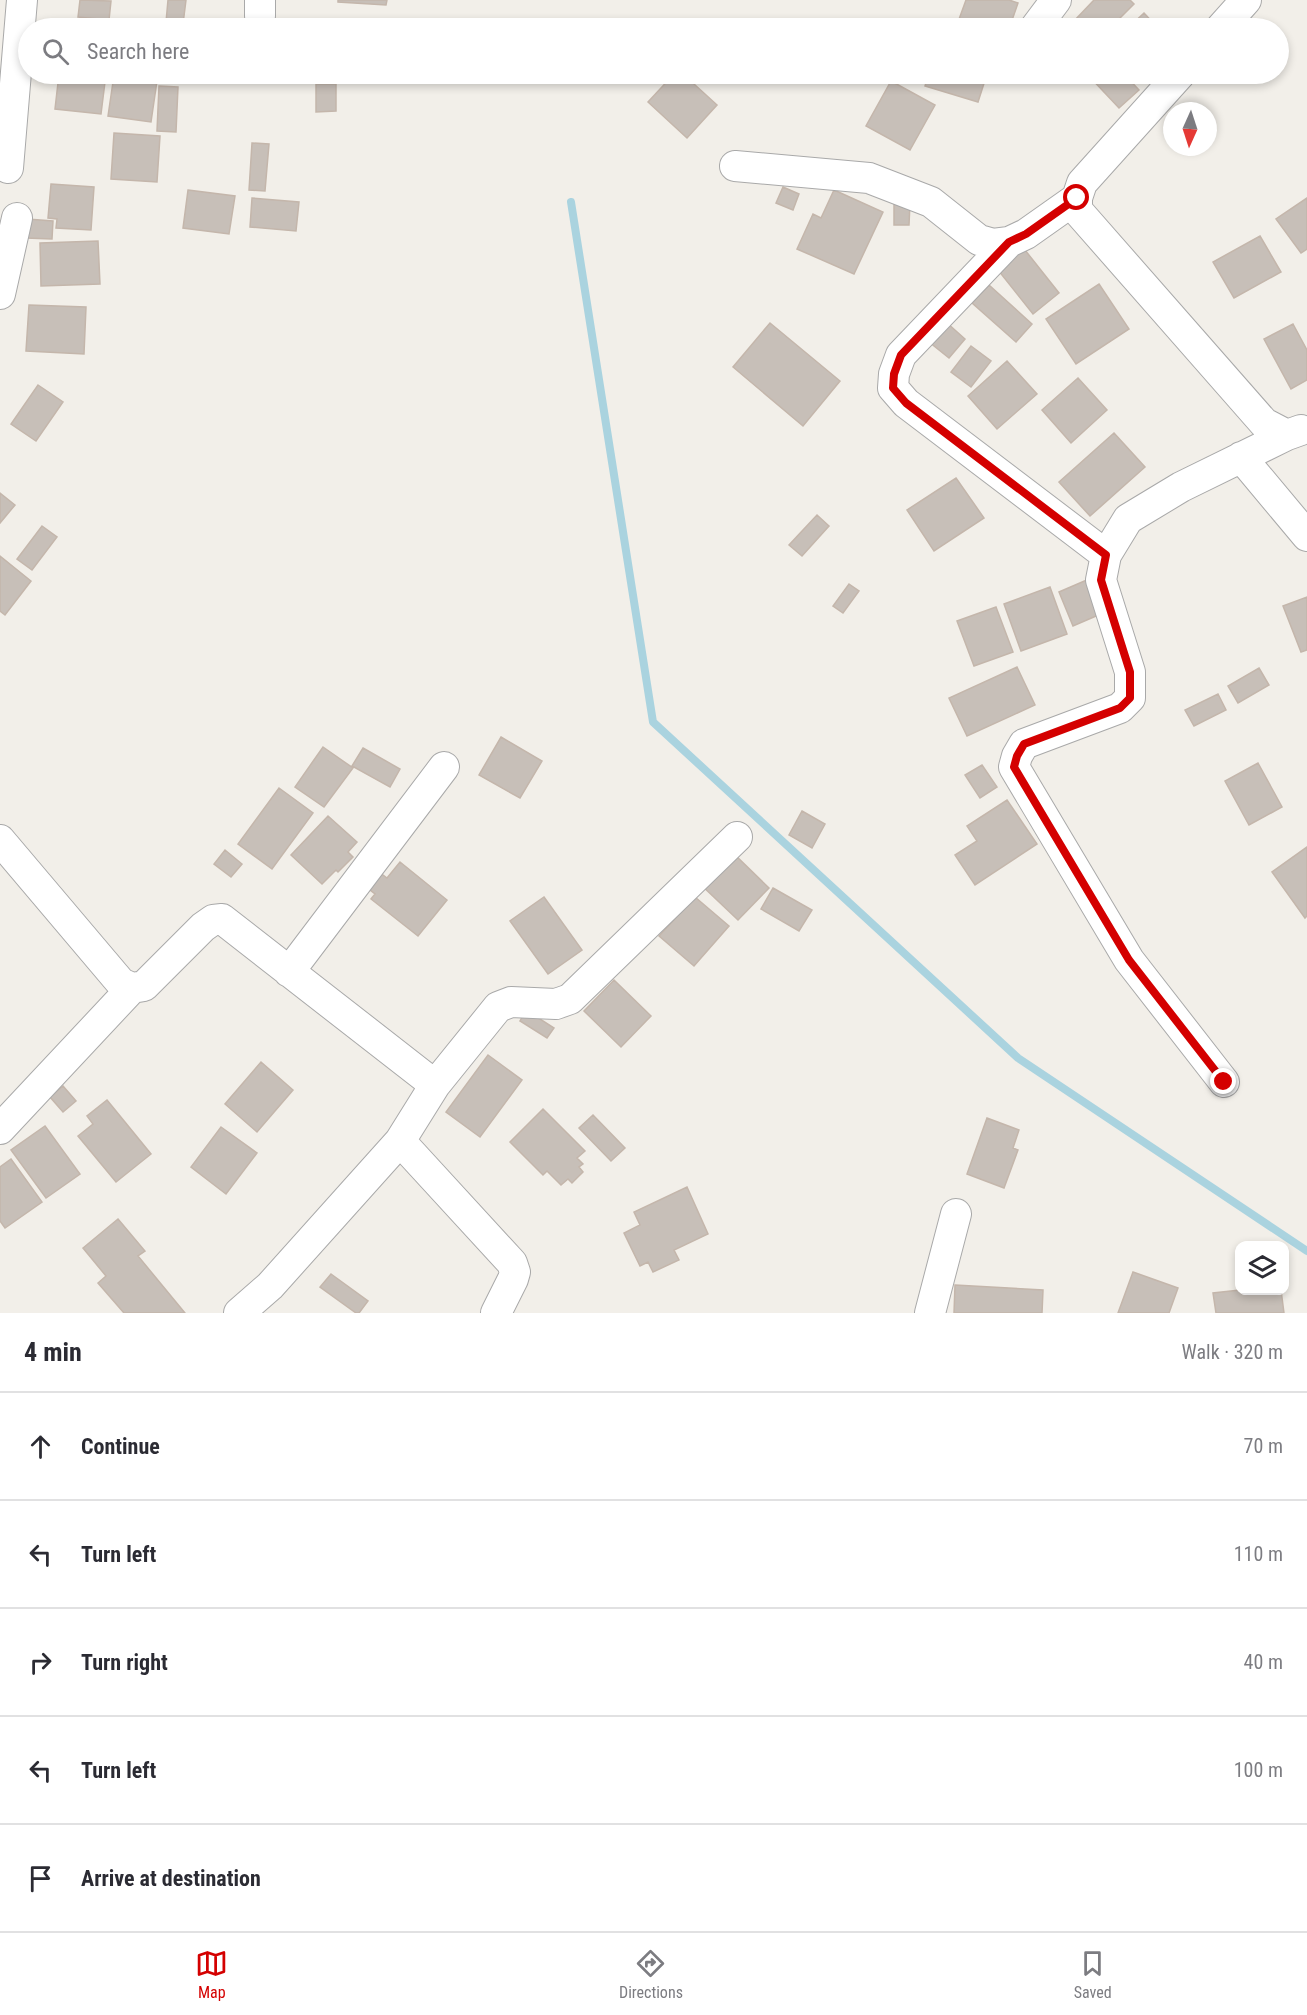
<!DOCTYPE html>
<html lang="en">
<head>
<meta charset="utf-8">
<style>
  :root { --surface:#fff; --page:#f2f2f3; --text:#2b2b33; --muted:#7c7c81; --line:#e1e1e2; --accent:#d40000 }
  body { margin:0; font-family:"Roboto Condensed",sans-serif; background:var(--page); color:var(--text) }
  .controls { position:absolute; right:18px; bottom:18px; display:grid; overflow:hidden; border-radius:12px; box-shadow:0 3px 9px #0003 }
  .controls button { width:54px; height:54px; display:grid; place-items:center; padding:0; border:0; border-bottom:2px solid var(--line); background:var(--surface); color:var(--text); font:30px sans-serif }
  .compass { position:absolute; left:1163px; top:102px; width:54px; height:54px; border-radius:50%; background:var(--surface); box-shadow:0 3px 9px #0003; rotate:183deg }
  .stop { position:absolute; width:18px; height:18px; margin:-14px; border:4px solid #d40000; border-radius:50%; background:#fff }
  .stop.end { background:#d40000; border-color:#fff; box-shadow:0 2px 6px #0008 }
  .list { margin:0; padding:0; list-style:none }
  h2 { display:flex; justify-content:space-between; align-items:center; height:78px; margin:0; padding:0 24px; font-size:26px }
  h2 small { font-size:20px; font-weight:400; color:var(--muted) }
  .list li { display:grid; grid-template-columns:39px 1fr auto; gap:18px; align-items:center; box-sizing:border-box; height:108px; padding:0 24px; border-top:2px solid var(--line) }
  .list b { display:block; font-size:22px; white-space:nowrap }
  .list em { font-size:20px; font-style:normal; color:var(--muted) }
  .icon { flex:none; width:33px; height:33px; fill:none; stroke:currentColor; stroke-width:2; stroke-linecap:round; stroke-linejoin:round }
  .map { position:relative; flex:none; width:1307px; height:1313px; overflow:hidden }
  .search { position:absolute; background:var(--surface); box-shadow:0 3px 9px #0003; left:18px; right:18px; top:18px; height:66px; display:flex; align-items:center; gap:15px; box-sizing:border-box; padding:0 21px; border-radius:33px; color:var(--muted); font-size:22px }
  .sheet { height:618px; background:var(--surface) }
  nav { display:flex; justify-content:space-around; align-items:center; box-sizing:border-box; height:84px; border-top:2px solid var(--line); background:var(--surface); font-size:16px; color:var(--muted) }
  nav a { display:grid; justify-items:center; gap:3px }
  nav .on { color:var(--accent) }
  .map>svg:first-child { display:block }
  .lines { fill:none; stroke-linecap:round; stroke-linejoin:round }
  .stream { stroke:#aad3df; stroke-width:8 }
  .building { fill:#c7bfb8; stroke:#c4b6ab; stroke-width:1.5 }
  .street-casing { stroke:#a9a9a9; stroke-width:32 }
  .street { stroke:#fff; stroke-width:30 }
  .route { stroke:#d40000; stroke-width:8 }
</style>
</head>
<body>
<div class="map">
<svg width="1307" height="1313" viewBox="0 0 1307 1313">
  <rect width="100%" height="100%" fill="#f2efe9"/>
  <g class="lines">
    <!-- stream -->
    <path class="stream" d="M571,202L653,722L1018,1058L1307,1251"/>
  </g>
  <!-- building -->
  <path class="building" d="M80,0L111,1L109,20L78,17Z
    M168,0H186L183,24L166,22Z
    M338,0H387L386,5L338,2Z
    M966,0H1009L1018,3L1010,26L1004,24L1003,28H976L958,22Z
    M1094,0H1130L1134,4L1110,28H1082L1074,21Z
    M1144,13L1158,28H1128Z
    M59,74H106L101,114L55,109Z
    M674,74H683L717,105L687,138L648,102Z
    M929,74H987L978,102L925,86Z
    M1087,74H1124L1139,90L1119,108Z
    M114,75L157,81L151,122L108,116Z
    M891,81L935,105L910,150L866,126Z
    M316,84H336V111L316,112Z
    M159,86L178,87L176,132L157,131Z
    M114,133L160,136L157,182L111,179Z
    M252,143L269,144L265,191L249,190Z
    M51,184L94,187L91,230L56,228L57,219L48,218Z
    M783,187L799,194L793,210L776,203Z
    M188,190L235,196L229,234L183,228Z
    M834,190L883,212L854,274L797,249L813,214L821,218Z
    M252,198L299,202L296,231L250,227Z
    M1307,198V249L1301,253L1276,219Z
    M894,202L910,203L909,225H894Z
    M27,219L53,221L52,239L26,238Z
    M1260,236L1281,272L1234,298L1213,262Z
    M98,241L100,284L41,286L40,243Z
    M1021,245L1059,293L1033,314L994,265Z
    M1099,284L1129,329L1076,364L1046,319Z
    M989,285L1032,324L1016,342L972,303Z
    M29,305L86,307L84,354L26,351Z
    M946,322L965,339L949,358L929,342Z
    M770,323L840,381L803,426L733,367Z
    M1293,324L1307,350V380L1291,389L1264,339Z
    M971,346L991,361L971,387L951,372Z
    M1007,361L1037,394L997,429L968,396Z
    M1078,378L1107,410L1071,443L1042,410Z
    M38,385L63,402L36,441L11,424Z
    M1114,433L1145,467L1090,516L1059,482Z
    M956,478L984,518L934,551L907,510Z
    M0,493L15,505L0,523Z
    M817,515L829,526L802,556L789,545Z
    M42,526L57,537L32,570L17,559Z
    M0,556L31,581L5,615L0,611Z
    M1089,579L1103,613L1073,626L1059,592Z
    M849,584L859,591L843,613L833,606Z
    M1050,587L1067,634L1021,651L1004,604Z
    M1307,597V650L1301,652L1283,606Z
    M996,607L1013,652L974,666L957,621Z
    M1017,667L1035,705L967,736L949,698Z
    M1259,668L1269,685L1238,703L1228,686Z
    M1218,694L1226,710L1194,726L1185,710Z
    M501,737L542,761L520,798L479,775Z
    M323,747L353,768L324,807L295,787Z
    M363,748L400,769L390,787L352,766Z
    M1258,763L1282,807L1249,825L1225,781Z
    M982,765L997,787L980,798L965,775Z
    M279,788L313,813L272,869L238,844Z
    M1007,800L1037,844L975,885L955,855L977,841L967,826Z
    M802,811L825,824L812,848L789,835Z
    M328,816L357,842L348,852L353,857L338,872L336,870L322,884L291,855Z
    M1307,847V916L1305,918L1272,872Z
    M225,850L242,864L231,877L214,864Z
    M730,850L769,888L738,920L698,882Z
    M400,862L447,900L418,936L371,899L375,894L366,887L379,872L387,878Z
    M773,888L812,910L799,931L761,909Z
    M544,897L582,950L548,974L510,921Z
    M695,897L729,926L694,966L659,936Z
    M614,980L651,1016L621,1047L584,1011Z
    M526,1010L554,1028L547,1038L520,1021Z
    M488,1055L522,1080L480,1137L446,1112Z
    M261,1062L293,1090L257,1132L225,1104Z
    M63,1086L76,1101L63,1112L50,1097Z
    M107,1100L151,1154L116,1182L78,1136L93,1124L87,1116Z
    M543,1109L585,1151L577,1158L583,1164L579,1167L583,1172L572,1183L568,1179L561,1185L547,1171L543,1175L510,1142Z
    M593,1115L625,1148L611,1161L579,1128Z
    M987,1118L1019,1130L1013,1148L1018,1150L1004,1188L967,1174Z
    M45,1126L80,1174L46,1198L11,1150Z
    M221,1127L257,1153L226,1194L191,1167Z
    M11,1159L42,1202L5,1228L0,1221V1167Z
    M687,1187L708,1234L674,1250L679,1260L653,1272L648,1262L640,1266L624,1233L640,1225L634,1212Z
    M118,1219L145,1251L138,1256L185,1313H124L98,1283L106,1276L83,1248Z
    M1133,1272L1178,1288L1169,1313H1118Z
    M331,1274L368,1301L359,1313H356L320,1287Z
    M955,1285L1043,1290L1042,1313H954Z
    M1240,1290H1281L1284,1313H1216L1213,1293Z"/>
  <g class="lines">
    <!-- street casing -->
    <g class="street-casing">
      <path id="street" d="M260,16V0
        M1035,28L1056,0
        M1221,28L1246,0
        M1180,74L1082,183L1077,198V210L1264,423L1287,435L1301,430
        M735,166L869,178L931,202L979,240L993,244L1009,242L1026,234L1077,198
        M8,168L22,0
        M1009,242L901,355L894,374L893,388L906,403L1106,555
        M0,294L17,218
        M1241,457L1307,536
        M0,840L121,983L132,988L144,986L203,927L213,920L222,919L435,1085
        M289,972L444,767
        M1224,1082L1129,960L1014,767L1017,756L1024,744L1120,708L1130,698V672L1101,580L1106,555L1128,519L1181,487L1287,435
        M0,1129L132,988
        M239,1313L270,1286L400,1141
        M496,1313L513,1279L515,1272L512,1263L400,1141L435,1085L498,1007L511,1002L556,1004L570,999L737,837
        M930,1313L956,1214"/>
    </g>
    <!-- street -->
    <use href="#street" class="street"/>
  </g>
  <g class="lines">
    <!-- route -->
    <path class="route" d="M1077,198L1026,234L1009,242L901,355L894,374L893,388L906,403L1106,555L1101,580L1130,672V698L1120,708L1024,744L1017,756L1014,767L1129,960L1224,1082"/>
  </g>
</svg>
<div class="controls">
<button><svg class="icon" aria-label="layers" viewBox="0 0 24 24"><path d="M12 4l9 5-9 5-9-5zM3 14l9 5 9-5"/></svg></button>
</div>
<svg class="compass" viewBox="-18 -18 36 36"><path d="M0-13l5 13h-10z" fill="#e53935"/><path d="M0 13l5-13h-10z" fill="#7c7c81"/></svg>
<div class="stop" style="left:1077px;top:198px"></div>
<div class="stop end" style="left:1224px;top:1082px"></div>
<div class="search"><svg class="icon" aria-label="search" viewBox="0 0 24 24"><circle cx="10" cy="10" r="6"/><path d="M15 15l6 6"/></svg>Search here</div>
</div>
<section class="sheet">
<h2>4 min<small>Walk · 320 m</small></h2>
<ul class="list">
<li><svg class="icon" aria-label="ahead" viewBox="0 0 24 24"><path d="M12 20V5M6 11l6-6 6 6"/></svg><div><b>Continue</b></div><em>70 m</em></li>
<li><svg class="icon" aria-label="left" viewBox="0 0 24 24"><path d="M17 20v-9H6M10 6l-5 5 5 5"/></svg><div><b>Turn left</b></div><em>110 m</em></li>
<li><svg class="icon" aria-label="right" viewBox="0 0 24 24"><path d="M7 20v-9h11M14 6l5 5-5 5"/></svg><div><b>Turn right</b></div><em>40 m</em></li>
<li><svg class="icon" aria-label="left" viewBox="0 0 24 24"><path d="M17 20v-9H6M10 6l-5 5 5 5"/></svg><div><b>Turn left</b></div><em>100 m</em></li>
<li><svg class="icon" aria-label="arrive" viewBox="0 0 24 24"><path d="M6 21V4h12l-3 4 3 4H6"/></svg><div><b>Arrive at destination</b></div></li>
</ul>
</section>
<nav>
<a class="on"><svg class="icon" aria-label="map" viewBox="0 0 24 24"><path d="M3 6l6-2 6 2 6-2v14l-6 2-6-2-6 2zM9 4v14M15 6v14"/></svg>Map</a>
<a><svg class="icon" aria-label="directions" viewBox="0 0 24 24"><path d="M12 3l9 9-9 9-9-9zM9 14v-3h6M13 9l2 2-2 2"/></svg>Directions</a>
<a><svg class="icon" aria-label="saved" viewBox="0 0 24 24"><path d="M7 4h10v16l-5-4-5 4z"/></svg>Saved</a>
</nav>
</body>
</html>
